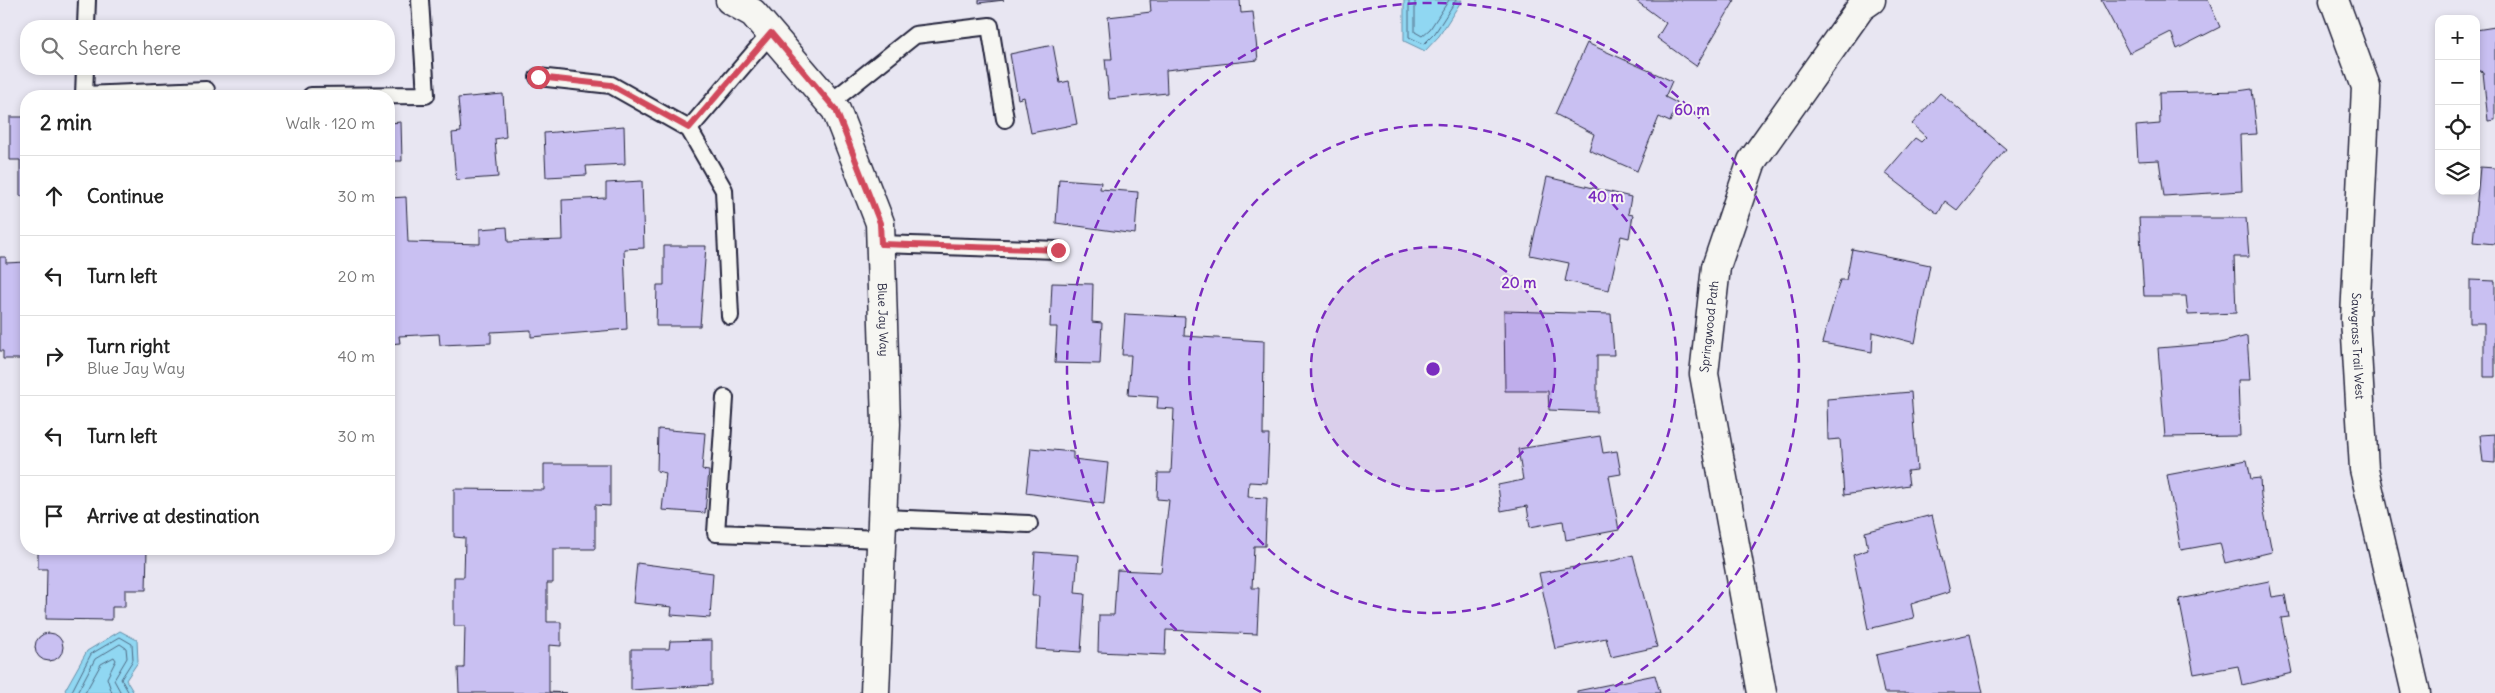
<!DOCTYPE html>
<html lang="en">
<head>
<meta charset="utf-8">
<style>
  :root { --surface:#fff; --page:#f6f6f6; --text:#222; --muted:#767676; --line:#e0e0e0 }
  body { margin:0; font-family:Delius,sans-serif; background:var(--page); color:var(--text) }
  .controls { position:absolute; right:15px; top:15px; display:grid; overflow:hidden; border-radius:10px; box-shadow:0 2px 8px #0003 }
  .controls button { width:45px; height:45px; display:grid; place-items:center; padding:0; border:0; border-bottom:1px solid var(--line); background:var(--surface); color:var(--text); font:25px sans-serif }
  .stop { position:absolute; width:15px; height:15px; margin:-11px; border:4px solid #d1495b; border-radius:50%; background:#fff }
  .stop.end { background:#d1495b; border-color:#fff; box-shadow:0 1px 5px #0008 }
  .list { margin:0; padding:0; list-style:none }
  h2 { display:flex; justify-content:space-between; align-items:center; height:65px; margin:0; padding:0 20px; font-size:21px }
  h2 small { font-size:16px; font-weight:400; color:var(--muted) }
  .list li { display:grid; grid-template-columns:32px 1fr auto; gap:15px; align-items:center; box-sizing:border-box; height:80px; padding:0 20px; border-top:1px solid var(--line) }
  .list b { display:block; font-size:19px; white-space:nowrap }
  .list p { margin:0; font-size:16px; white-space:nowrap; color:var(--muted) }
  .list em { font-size:16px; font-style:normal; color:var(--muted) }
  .icon { flex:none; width:28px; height:28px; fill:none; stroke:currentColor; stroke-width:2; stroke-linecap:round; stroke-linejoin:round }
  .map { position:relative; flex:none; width:2495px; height:693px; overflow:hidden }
  .search { position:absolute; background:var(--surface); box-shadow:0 2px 8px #0003; left:20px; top:20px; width:375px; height:55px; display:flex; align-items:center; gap:12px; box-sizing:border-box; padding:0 18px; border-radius:20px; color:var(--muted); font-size:19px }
  .panel { position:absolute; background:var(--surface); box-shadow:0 2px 8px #0003; left:20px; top:90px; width:375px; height:465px; border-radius:20px }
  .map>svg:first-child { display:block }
  .water { fill:#90d7f2; stroke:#648fa9 }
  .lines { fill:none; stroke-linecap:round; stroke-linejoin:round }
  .shore { stroke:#4e6a84; stroke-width:1 }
  .building { fill:#c9c0f2; stroke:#22223b }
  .service-casing { stroke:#22223b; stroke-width:20 }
  .minor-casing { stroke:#22223b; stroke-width:31 }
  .service { stroke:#f6f6f2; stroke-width:16 }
  .minor { stroke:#f6f6f2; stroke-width:28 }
  .route { stroke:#d1495b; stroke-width:6 }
  .ring { fill:none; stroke:#7b2cbf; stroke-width:2.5; stroke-dasharray:9 6 }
  .labels { text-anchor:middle; stroke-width:4; stroke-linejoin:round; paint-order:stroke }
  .street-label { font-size:12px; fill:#22223b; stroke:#f6f6f2 }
  .centre { fill:#7b2cbf; stroke:#f6f6f2; stroke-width:2.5 }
  .ring-label { font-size:15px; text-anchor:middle; font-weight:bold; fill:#7b2cbf; stroke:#f6f6f2; stroke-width:4; stroke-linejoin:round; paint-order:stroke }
</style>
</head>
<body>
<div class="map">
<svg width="2495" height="693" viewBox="0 0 2495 693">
  <rect width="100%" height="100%" fill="#e8e6f2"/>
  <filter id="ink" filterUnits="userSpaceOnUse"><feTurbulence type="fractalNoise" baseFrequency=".02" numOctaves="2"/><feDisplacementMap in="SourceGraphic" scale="10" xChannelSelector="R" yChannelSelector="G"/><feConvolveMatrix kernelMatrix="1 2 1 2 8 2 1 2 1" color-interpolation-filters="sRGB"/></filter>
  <g filter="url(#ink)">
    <!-- water -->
    <path class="water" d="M1404,0H1462L1439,36L1425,51L1404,41Z
      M120,631L137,640L138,662L126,680L134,693H67L65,690L87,651Z"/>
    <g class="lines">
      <!-- shore -->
      <path class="shore" d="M1409,0V37L1424,44L1435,33L1456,0
        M1415,0V32L1422,36L1430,29L1449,0
        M71,693L91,654L120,637L132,644L133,660L121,679L129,693
        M77,693L95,659L120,644L126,648L127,658L114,680L121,693
        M85,693L101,664L114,657L116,660L107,678L112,693"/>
    </g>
    <!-- building -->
    <path class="building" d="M979,0H1004L979,3Z
      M1150,0H1240L1241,13L1253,12L1258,60L1166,70L1167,93L1109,99L1105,59H1112L1108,17L1151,12Z
      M1635,0H1735L1696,66L1657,38L1666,23Z
      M2101,0H2208L2220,27L2177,49L2171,32L2129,53Z
      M2495,27V120L2488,121L2483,72L2476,70V30Z
      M1587,43L1672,81L1665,97L1677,103L1670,122L1659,117L1637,171L1589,150L1594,134L1555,114Z
      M1053,45L1060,83L1069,81L1077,124L1031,133L1024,97L1018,99L1010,54Z
      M2252,89L2257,134L2240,135L2242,191L2164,196L2159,160L2138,161L2136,126L2160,124L2159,93L2238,91Z
      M1940,93L2006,149L1957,210L1945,201L1938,214L1885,173L1915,138L1921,142L1926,137L1912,124Z
      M503,94L506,137L495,139L498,177L456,180L452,133L461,132L458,98Z
      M10,117H26V196H20V160H10Z
      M401,122L402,161H389V123Z
      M624,126L625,164L586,166L587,175L546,177L544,133Z
      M2480,167L2495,168V244L2473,242Z
      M1547,177L1631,197L1628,214L1633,215L1629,238L1621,236L1609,290L1565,281L1569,263L1530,255Z
      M1059,179L1101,182L1100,189L1138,192L1135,234L1056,223Z
      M642,181L644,248L624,249L627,329L531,337V330L491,332V343L440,345L439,334L399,336L400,343L389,344V198L406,197L408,242L480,244V229L507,227L508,242L563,240L562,200L606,198V183Z
      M2139,218H2246L2249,257H2234L2236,313L2188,315L2186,296H2144Z
      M664,246H706L700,326H656L657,285H664Z
      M1852,249L1930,265L1915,343L1873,332L1872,352L1822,343L1840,280H1846Z
      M0,257H6V263L26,262V359H3V351H0Z
      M2470,280L2495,281V377H2484V323H2470Z
      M1052,283L1093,284L1092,322L1102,323L1100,364L1055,363L1057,327H1050Z
      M1504,311L1611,314L1614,355H1597V412L1549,410L1548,391H1505Z
      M1125,314L1185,317L1184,336L1264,341L1263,435H1269L1267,483L1249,482L1248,497L1267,498L1265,546H1254L1252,588H1259L1257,634L1166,630L1165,655L1098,652L1099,615H1114L1117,570L1161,572L1169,500L1157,499L1158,473H1171L1174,409L1157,408L1158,397L1128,395L1131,355H1122Z
      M2247,336L2250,380H2238L2240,436L2165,437L2158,348L2220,343Z
      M1911,392L1917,470L1907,471L1909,485L1844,495L1840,439L1828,440L1827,399Z
      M658,429L705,433L702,470L709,471L705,513L662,510L666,473L657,471Z
      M2495,434V463L2483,462L2480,435Z
      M1600,436L1603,453L1617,451L1621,474L1609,476L1619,530L1566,540L1563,521L1530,527L1527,506L1501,511L1498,485L1523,480L1518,449Z
      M1031,448L1073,452V459L1108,463L1104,504L1026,493Z
      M2247,460L2251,479L2260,478L2261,496L2272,552L2225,563L2220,543L2181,550L2167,475Z
      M544,464H610V506L595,505V549H553V583H547V622H561V646L549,645V692L567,693H459L458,668H464L465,626H454V577H464L465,538L454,537V489L544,490Z
      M1932,515L1950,592L1911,604L1914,618L1868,629L1853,555L1868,550L1865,532Z
      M38,549H147L146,590H125V607H112V620L46,619L47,569H38Z
      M1035,552L1078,555L1075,593L1085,594L1081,652L1036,649L1039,596H1032Z
      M1633,555L1657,647L1611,657L1606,638L1555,649L1539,573L1617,560Z
      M637,563L713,573L710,618L671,615L672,607L633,603Z
      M2269,581L2272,597L2285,595L2289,617L2281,618L2292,673L2242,685L2238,666L2194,674L2179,599Z
      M35 647a14 14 0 1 1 28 0a14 14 0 1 1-28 0Z
      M1970,634L1983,693H1884L1876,655Z
      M712,640V685L631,690V649H669L670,641Z
      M1655,675L1660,693H1577V691Z"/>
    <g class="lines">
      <!-- service casing -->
      <g class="service-casing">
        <path id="service" d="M86,26L87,0
          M85,69L84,95L206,90
          M538,77L611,85L689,129
          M311,96L426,95L420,0
          M830,103L915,35L990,26L1005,119
          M881,244L1058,250
          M730,316L724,190L689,129L771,33
          M725,398L716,533L882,539
          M883,518L1029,524"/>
      </g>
      <!-- minor casing -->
      <g class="minor-casing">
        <g id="minor">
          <path id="s1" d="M730,0L753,13L836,110L880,223L886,424L875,693"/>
          <path id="s2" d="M2334,0L2366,87L2355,319L2364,469L2416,693"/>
          <path id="s3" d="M1762,693L1704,374L1716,267L1752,161L1861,7L1871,0"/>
        </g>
      </g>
      <!-- service -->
      <use href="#service" class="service"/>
      <!-- minor -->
      <use href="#minor" class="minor"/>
    </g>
  </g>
  <g class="lines" filter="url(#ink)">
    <!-- route -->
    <path class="route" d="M538,77L611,85L689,128L771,33L836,110L880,223L881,244L1058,250"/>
  </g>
  <!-- distance rings -->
  <circle cx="1433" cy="369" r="122" fill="#7b2cbf" fill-opacity=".12"/>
  <g class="ring">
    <circle cx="1433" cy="369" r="122"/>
    <circle cx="1433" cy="369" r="244"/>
    <path d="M1261 692A366 366 0 1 1 1605 692"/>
  </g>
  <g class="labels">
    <!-- street labels -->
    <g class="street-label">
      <text dy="4" stroke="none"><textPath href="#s1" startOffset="372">Blue Jay Way</textPath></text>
      <text dy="4" stroke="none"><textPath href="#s3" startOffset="372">Springwood Path</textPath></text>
      <text dy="4" stroke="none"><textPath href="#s2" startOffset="352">Sawgrass Trail West</textPath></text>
    </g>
  </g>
  <circle cx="1433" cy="369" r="8" class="centre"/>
  <g class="ring-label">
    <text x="1692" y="115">60 m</text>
    <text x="1606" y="202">40 m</text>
    <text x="1519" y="288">20 m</text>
  </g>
</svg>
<div class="controls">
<button>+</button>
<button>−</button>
<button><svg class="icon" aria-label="locate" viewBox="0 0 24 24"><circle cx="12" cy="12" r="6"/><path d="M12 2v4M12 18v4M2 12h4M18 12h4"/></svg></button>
<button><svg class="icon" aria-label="layers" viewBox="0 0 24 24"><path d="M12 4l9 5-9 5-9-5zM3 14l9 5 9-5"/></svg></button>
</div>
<div class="stop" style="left:538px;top:77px"></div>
<div class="stop end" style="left:1058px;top:250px"></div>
<div class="search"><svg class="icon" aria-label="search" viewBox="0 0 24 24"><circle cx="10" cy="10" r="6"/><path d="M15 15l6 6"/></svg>Search here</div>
<section class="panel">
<h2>2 min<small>Walk · 120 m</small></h2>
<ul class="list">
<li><svg class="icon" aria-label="ahead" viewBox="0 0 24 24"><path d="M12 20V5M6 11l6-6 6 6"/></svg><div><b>Continue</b></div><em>30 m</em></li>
<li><svg class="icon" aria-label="left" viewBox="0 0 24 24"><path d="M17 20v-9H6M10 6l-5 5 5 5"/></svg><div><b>Turn left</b></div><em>20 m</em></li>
<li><svg class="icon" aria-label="right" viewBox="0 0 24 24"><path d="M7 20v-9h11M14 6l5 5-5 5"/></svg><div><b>Turn right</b><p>Blue Jay Way</p></div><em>40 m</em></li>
<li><svg class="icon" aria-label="left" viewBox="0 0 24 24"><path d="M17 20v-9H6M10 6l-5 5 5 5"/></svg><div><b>Turn left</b></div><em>30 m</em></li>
<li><svg class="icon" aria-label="arrive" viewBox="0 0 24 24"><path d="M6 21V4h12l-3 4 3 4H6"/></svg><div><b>Arrive at destination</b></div></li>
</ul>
</section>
</div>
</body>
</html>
